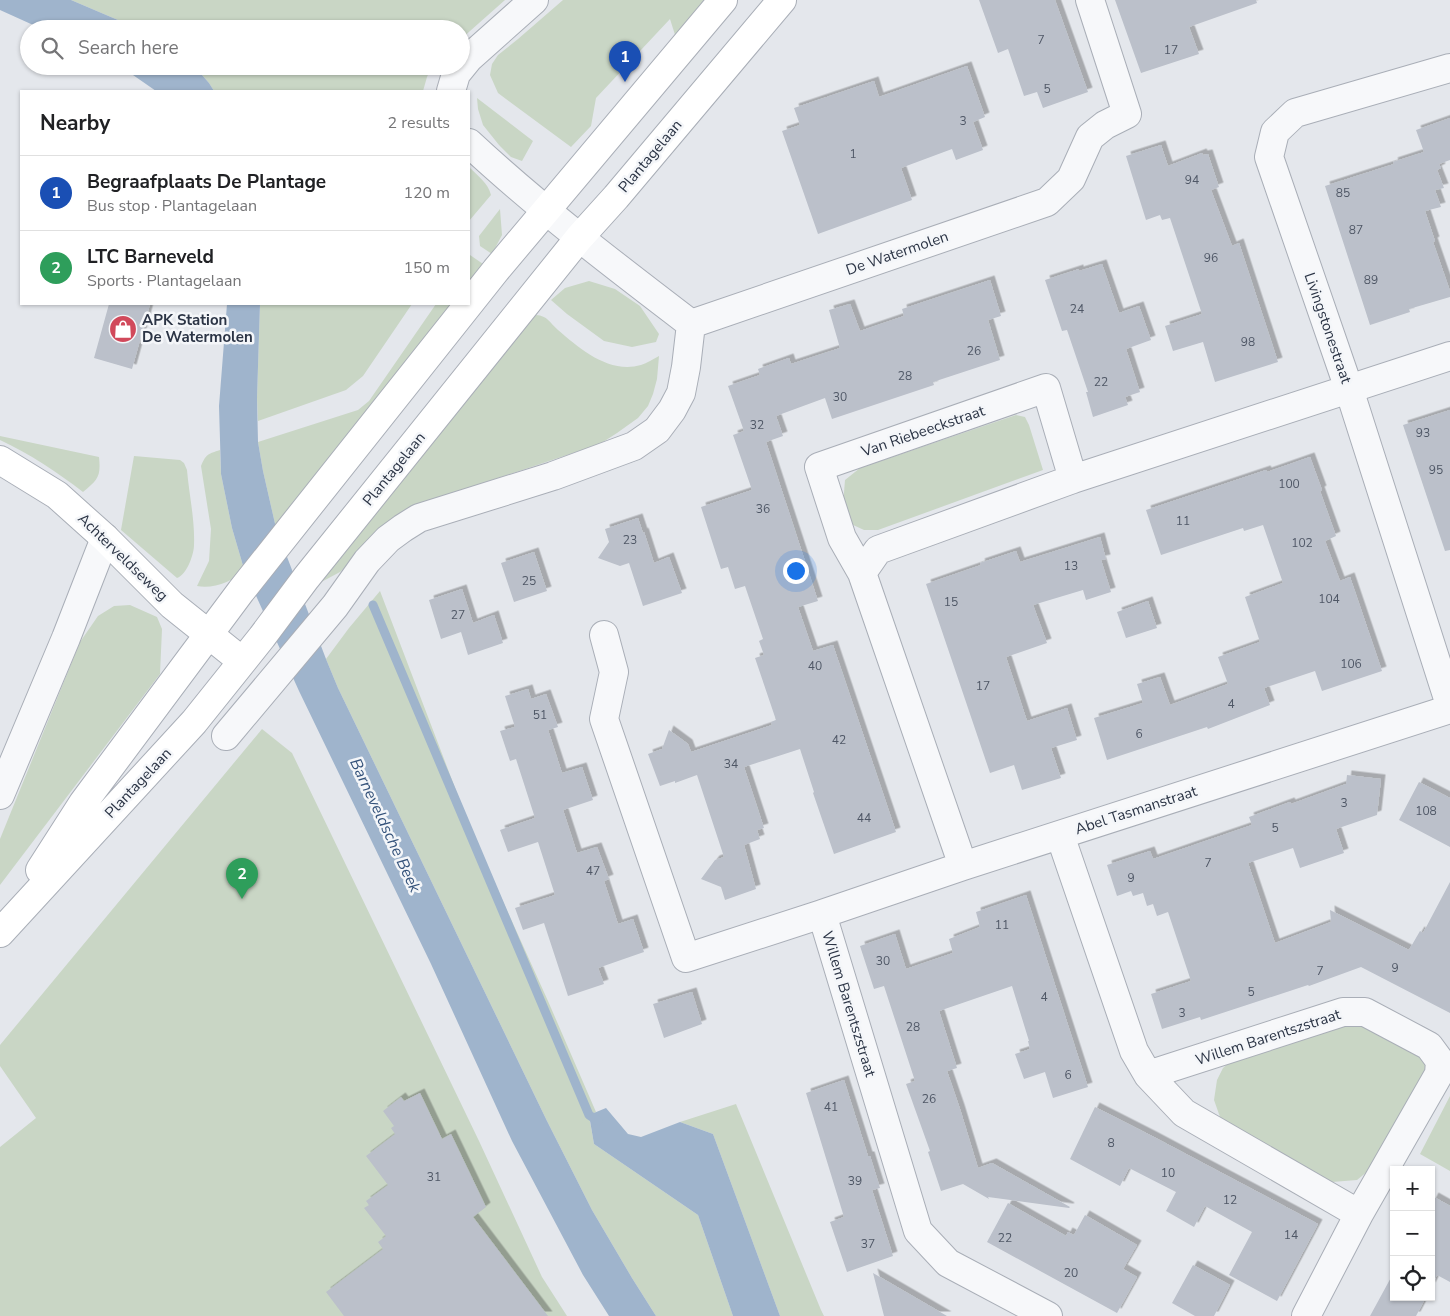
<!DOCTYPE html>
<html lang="en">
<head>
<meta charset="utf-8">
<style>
  :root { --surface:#fff; --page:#f6f6f6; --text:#202124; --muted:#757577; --line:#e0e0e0; --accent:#d1495b }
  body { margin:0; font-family:"Nunito Sans",sans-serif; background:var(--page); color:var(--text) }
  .controls { position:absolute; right:15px; bottom:15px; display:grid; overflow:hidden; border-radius:0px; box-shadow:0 1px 4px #0004 }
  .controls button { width:45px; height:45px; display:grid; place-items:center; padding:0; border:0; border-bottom:1px solid var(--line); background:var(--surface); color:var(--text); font:25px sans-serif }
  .you { position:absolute; left:795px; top:570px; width:18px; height:18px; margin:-12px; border:4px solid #fff; border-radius:50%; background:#1a73e8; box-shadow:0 0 0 8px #1a73e833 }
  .badge { display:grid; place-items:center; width:32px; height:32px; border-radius:50%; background:var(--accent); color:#fff; font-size:16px; font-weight:700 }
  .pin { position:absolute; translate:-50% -41px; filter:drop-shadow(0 1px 2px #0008) }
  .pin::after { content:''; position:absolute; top:26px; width:18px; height:15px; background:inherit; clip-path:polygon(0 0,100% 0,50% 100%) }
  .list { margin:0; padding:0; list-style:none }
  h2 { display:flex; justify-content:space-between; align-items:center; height:65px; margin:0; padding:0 20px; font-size:21px }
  h2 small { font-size:16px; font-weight:400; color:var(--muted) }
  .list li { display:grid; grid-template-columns:32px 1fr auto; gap:15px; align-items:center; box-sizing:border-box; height:75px; padding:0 20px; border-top:1px solid var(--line) }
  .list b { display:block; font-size:19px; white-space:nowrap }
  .list p { margin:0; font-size:16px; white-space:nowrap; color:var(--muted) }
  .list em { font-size:16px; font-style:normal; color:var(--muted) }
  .icon { flex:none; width:28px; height:28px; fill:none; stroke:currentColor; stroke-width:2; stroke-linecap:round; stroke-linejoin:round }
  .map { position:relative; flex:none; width:1450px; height:1316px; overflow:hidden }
  .search { position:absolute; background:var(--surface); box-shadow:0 1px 4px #0004; left:20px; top:20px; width:450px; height:55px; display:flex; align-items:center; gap:12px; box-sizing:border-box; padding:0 18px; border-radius:28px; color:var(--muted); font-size:19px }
  .panel { position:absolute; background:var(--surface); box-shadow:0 1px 4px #0004; left:20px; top:90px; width:450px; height:215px; border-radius:0px }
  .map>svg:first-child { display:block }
  .green { fill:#c9d6c5 }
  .water { fill:#9fb4cc }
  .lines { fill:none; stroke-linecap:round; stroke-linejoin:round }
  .stream { stroke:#9fb4cc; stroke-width:9 }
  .building { fill:#bbc0ca; filter:url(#shadow) }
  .street-casing { stroke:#a9aeb7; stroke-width:30 }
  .secondary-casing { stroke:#a9aeb7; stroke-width:30 }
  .street { stroke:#f7f8fa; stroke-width:28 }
  .secondary { stroke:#fff; stroke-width:28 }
  .labels { text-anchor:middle; stroke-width:5; stroke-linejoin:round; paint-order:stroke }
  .number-label { font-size:12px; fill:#4f5766 }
  .street-label { font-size:15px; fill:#2b3445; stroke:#f4f6f9 }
  .poi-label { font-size:15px; font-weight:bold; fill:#2b3445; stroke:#f4f6f9; text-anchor:start }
  .water-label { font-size:16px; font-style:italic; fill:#34527a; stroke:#f4f6f9 }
</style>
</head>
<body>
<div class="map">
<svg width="1450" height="1316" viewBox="0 0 1450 1316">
  <defs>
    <filter id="shadow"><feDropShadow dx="4.5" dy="-4.5" stdDeviation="0" flood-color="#0004"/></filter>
  </defs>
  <rect width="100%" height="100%" fill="#e4e7ec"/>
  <!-- green -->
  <path class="green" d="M71,0H505L461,39V29H139Z
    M563,0H710L676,38L670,19L596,98L591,126L571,147L498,93L490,75L492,64L498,55L518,39Z
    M194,66H432L427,77L423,91H214L209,83Z
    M477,98L533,141L522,161L511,157L499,145L483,125L478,109Z
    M469,167C478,176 488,183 491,195L469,221Z
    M500,209L502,235L492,254L480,246L479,236Z
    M470,255L486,266L469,293V257Z
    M589,281L615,289L640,306L659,334L656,342L632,347L604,341L567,314L551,300L565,288Z
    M260,304H412L363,376L346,390L258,421L257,398Z
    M436,304H460L276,528L263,471L258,442L358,410L369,401Z
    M536,315C548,316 549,322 558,330C580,349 609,374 641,365C647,363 653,359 659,356L657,379L653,394L648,406L638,418L617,433L600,444L462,490L360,554L340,572L312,587L528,317Z
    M1016,415L1025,417L1029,425L1043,470L878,530H864L851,524L843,505L845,480L860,468Z
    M0,436L99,457C101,477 98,479 83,492C57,472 30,454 0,440Z
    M220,450L221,474L232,528L244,569C234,582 213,589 197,586L209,561L211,529L201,466C206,454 208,454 220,450Z
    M134,456L180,460L184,463L187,470C189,494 195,520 194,545C194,554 187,575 177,578L121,530Z
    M380,591L473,835L548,1001L596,1112L589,1116L594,1144L698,1215L733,1316H656L632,1278L592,1210L547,1121L338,688L326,659L349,628Z
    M130,605L157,617L162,629L160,674L0,885V839L80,642L98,616L114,606Z
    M262,729L292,753L479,1141L542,1277L567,1316H0V1147L36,1118L0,1066V1045Z
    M1362,1021L1424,1059L1427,1072L1379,1162L1357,1180L1332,1182L1231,1129L1220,1117L1214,1100L1217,1080L1223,1068L1233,1059L1342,1023Z
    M1450,1096V1171L1420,1154Z
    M736,1104L821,1310L824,1316H780L713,1134L680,1122Z"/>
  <!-- water -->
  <path class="water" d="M0,0H71L139,29H42L0,10Z
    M120,66H194L209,83L214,91H156Z
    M227,304H260L257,398L258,442L263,471L276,528L326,659L338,688L547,1121L592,1210L632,1278L656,1316H609L583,1275L512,1141L431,964L299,691L244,569L232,528L221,474L219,406Z
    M606,1108L628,1134L641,1137L680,1122L713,1134L780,1316H733L698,1215L594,1144L589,1115Z"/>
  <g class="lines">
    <!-- stream -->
    <path class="stream" d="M373,605L589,1115L598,1121"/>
  </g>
  <!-- building -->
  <path class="building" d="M979,0H1055L1088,92L1043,108L1037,92L1024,96L1008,49L998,53Z
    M1115,0H1256L1257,3L1189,27L1199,54L1141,73Z
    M967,66L985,117L973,122L983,150L956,160L952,149L901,168L912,200L818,234L782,131L800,125L794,108L874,81L879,97Z
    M1450,118V160L1439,164L1441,168L1437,170L1444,188L1435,190L1441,207L1425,211L1435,241L1433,242L1450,291V297L1409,309L1410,312L1370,325L1325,186L1394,164L1393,162L1424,152L1416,130Z
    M1161,145L1168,166L1202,153L1203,155L1208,154L1219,187L1211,190L1232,246L1239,243L1278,362L1215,382L1203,342L1173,351L1165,326L1202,314L1170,218L1162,220L1160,215L1146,220L1126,156Z
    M1102,264L1119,313L1139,306L1151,340L1126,349L1140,392L1125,397L1128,405L1093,417L1086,392H1088L1067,330L1062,331L1045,280L1079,269V271Z
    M990,280L1001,316L988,320L1000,360L933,382L934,385L832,419L825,398L776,416L783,436L766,442L818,601L798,607L813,651L833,645L896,832L834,854L813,793L814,792L800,749L744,767L764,828L757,830L760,839L744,845L756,889L725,900L721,887L701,879L715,860L724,857L697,775L675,783V781L660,786L648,754L662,749L669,730L688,744L691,752L772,725L771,722L776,720L755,658L764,655L759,641L763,639L745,586L735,589L728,567L721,569L701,507L752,490L733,435L744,431L728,386L760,375L758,369L789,358L791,364L840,348L829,310L850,304L860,331L904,316L902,309Z
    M109,304H150L132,369L94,358Z
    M1450,410V550L1445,551L1403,425Z
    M1310,457L1322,490L1320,491L1336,536L1325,541L1340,581L1350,577L1382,671L1322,691L1315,671L1264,688L1270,705L1208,729L1207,727L1107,760L1094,718L1143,703L1137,684L1160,677L1170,705L1228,684L1218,657L1260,642L1245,597L1283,583L1263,525L1244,531L1243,528L1161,555L1146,510L1266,470L1267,472Z
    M638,518L643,533L644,532L654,563L669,557L682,593L643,606L629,563L620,566L598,558L609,542L605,529Z
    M1100,537L1106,559L1101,560L1111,592L1086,600L1083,590L1033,605L1047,643L1006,657L1027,721L1067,708L1077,740L1051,748L1061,778L1022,790L1014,765L990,773L926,584L981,565L980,563L1016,551L1020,562Z
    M534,552L547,591L514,602L501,563Z
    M462,589L473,623L494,615L503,643L468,655L461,632L441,639L429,600Z
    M1148,601L1157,628L1126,638L1117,612Z
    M528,689L531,699L546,694L558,727L548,730L562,773L582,767L593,800L563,810L577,853L597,847L609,879L604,881L618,924L633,919L644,952L598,968L604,984L568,996L544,923L523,930L515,908L555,895L538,842L508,852L500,830L535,818L516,759L510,761L500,731L515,727L505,696Z
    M1347,775L1381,779L1377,815L1336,829L1344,853L1300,868L1293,848L1248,863L1275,943L1331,922L1330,910L1409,950L1420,931L1423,933L1450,882V1013L1361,967L1309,986L1308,985L1201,1020L1200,1017L1162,1029L1151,994L1191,981L1168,912L1157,916L1153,904L1147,906L1143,893L1133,896L1131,891L1117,896L1107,865L1150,851L1153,859L1252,825L1249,817L1290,802L1291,804L1346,784Z
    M1419,782L1450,798V847L1399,820Z
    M1026,895L1088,1087L1053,1098L1045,1072L1024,1079L1015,1054L1030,1049L1028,1041H1029L1012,986L939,1011L957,1068L947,1071L960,1109L978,1168L992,1163L1070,1207L1069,1208L988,1197L989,1199L963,1184L941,1191L928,1152L930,1151L906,1084L915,1081L884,986L874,989L860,946L895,934L906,969L953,953L949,939L980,927L976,912Z
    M692,992L702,1024L664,1038L653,1004Z
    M844,1080L868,1156H870L880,1188L872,1190L893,1256L847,1272L830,1222L844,1217L806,1093Z
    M420,1093L442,1139L451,1134L486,1207L473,1217L548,1316H344L326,1292L383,1249L378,1242L386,1236L364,1208L369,1205L366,1201L388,1185L366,1156L395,1134L391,1128L394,1126L383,1111L401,1097L404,1101Z
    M1095,1107L1152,1136L1318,1224L1277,1301L1229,1275L1252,1232L1205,1206L1194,1227L1166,1211L1176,1192L1129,1168L1120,1186L1070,1159Z
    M1434,1197L1450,1206V1282L1437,1275L1431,1287V1203Z
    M1008,1203L1066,1236L1068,1232L1074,1235L1085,1215L1137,1245L1123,1269L1137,1277L1117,1313L987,1242Z
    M1193,1265L1230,1285L1214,1316H1195L1172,1303Z
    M1394,1272V1297H1426L1416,1316H1370Z
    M873,1273L947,1316H884Z"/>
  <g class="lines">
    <!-- street casing -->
    <g class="street-casing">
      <path id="street" d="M1450,68L1295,113L1275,132L1269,157L1349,389L1450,705
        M451,91L456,74L469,58L534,0
        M469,143C539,208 615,266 691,324
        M691,324L1047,202L1071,179L1090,137L1105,125L1127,114L1090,0
        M862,573L878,550L1073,479L1450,356
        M604,635L614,672L604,719L686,958L822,914L918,1231L948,1263L1048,1316
        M226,736L335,606L367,561L388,539L403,528L419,518L553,476L634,446L657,430L672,410L681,393L686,367L691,324
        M0,795L66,638L105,538
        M1060,835L1134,1051L1148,1075L1184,1113L1359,1214
        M963,866L862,573L842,538L819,467L1046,388L1073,479
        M822,914L963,866L1450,709
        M1148,1075L1343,1012H1365L1429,1046L1440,1061L1439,1074L1359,1214L1306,1316"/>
    </g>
    <!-- secondary casing -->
    <g class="secondary-casing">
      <path id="secondary" d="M469,304L496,270L723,0
        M0,460L57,495L105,538L172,605L242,661
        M40,870L83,803L241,591L469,304
        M0,933L194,722L262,637L306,578L579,238L616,197L782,0"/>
    </g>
    <!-- street -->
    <use href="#street" class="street"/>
    <!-- secondary -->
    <use href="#secondary" class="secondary"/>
  </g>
  <!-- icons -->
  <defs>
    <g id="shop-disc" transform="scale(1.4375)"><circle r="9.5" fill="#d1495b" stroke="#f4f6f9"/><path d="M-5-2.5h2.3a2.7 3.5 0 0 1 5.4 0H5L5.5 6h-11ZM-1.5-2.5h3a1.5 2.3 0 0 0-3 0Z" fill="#fff"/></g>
  </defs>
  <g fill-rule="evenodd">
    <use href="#shop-disc" x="123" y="329"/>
  </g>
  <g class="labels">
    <!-- number labels -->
    <g class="number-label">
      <text x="1041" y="44">7</text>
      <text x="1171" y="54">17</text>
      <text x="1047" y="93">5</text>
      <text x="963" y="125">3</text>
      <text x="853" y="158">1</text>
      <text x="1192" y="184">94</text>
      <text x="1343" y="197">85</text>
      <text x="1356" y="234">87</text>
      <text x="1211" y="262">96</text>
      <text x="1371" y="284">89</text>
      <text x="1077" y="313">24</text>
      <text x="1248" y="346">98</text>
      <text x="974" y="355">26</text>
      <text x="905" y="380">28</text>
      <text x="1101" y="386">22</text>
      <text x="840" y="401">30</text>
      <text x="757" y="429">32</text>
      <text x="1423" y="437">93</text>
      <text x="1436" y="474">95</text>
      <text x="1289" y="488">100</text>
      <text x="763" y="513">36</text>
      <text x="1183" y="525">11</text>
      <text x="630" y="544">23</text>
      <text x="1302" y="547">102</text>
      <text x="1071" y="570">13</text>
      <text x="529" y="585">25</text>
      <text x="1329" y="603">104</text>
      <text x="951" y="606">15</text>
      <text x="458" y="619">27</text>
      <text x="1351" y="668">106</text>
      <text x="815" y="670">40</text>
      <text x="983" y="690">17</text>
      <text x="1231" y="708">4</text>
      <text x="540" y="719">51</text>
      <text x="1139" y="738">6</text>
      <text x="839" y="744">42</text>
      <text x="731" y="768">34</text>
      <text x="1344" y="807">3</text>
      <text x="1426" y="815">108</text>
      <text x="864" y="822">44</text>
      <text x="1275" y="832">5</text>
      <text x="1208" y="867">7</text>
      <text x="593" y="875">47</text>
      <text x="1131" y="882">9</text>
      <text x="1002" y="929">11</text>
      <text x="883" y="965">30</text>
      <text x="1395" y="972">9</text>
      <text x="1320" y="975">7</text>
      <text x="1251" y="996">5</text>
      <text x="1044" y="1001">4</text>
      <text x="1182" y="1017">3</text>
      <text x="913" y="1031">28</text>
      <text x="1068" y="1079">6</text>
      <text x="929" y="1103">26</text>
      <text x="831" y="1111">41</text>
      <text x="1111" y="1147">8</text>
      <text x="1168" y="1177">10</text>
      <text x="434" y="1181">31</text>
      <text x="855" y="1185">39</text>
      <text x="1230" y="1204">12</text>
      <text x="1291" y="1239">14</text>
      <text x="1005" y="1242">22</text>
      <text x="868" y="1248">37</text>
      <text x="1071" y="1277">20</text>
    </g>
    <!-- street labels -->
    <g class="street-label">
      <text transform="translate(650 156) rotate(-50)" y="5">Plantagelaan</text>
      <text transform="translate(897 253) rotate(-19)" y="5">De Watermolen</text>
      <text transform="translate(1328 328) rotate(71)" y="5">Livingstonestraat</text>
      <text transform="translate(923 431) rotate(-19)" y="5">Van Riebeeckstraat</text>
      <text transform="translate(394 469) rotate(-51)" y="5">Plantagelaan</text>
      <text transform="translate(123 557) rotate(44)" y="5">Achterveldseweg</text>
      <text transform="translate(138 783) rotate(-47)" y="5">Plantagelaan</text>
      <text transform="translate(1136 810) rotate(-18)" y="5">Abel Tasmanstraat</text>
      <text transform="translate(849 1004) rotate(73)" y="5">Willem Barentszstraat</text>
      <text transform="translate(1268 1037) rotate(-18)" y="5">Willem Barentszstraat</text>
    </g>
    <!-- poi labels -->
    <g class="poi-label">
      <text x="142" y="325">APK Station<tspan x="142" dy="17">De Watermolen</tspan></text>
    </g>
    <!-- water labels -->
    <g class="water-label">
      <text transform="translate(386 825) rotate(65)" y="6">Barneveldsche Beek</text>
    </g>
  </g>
</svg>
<div class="controls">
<button>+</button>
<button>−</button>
<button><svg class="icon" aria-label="locate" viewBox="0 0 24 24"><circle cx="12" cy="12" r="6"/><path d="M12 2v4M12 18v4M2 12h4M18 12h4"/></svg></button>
</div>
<div class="you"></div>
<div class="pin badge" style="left:625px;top:82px;background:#1a4fb4">1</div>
<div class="pin badge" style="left:242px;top:899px;background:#2e9e5b">2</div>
<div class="search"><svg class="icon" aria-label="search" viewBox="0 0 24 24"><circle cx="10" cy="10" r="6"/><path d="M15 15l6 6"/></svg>Search here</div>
<section class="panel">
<h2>Nearby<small>2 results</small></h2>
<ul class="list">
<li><span class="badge" style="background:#1a4fb4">1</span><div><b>Begraafplaats De Plantage</b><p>Bus stop · Plantagelaan</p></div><em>120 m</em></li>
<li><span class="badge" style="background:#2e9e5b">2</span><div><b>LTC Barneveld</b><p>Sports · Plantagelaan</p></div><em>150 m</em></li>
</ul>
</section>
</div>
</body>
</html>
